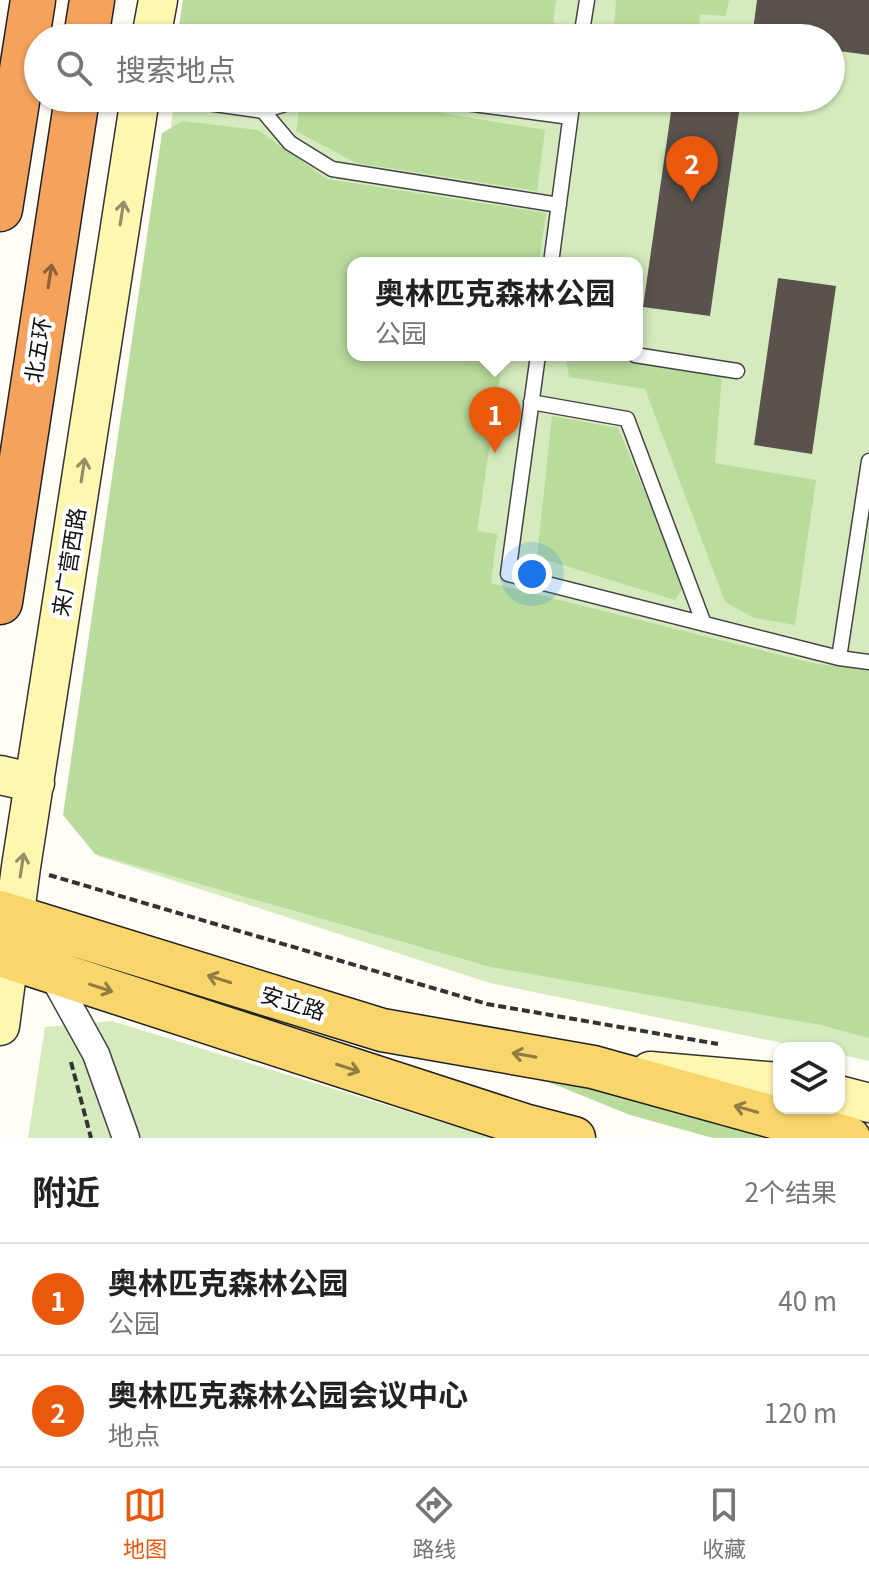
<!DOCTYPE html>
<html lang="zh">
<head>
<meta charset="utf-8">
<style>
  :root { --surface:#fff; --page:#f6f6f6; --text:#222; --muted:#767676; --line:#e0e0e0; --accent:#ea580c }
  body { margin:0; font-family:Georgia,"Noto Sans SC",serif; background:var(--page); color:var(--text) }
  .controls { position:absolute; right:24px; bottom:24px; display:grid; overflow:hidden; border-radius:16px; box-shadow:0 2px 6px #0004 }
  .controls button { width:72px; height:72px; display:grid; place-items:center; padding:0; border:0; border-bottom:2px solid var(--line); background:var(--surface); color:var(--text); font:40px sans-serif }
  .you { position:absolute; left:532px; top:574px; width:28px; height:28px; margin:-20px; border:6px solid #fff; border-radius:50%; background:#1a73e8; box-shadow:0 0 0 12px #1a73e833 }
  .badge { display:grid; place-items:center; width:52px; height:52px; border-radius:50%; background:var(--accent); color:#fff; font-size:26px; font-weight:700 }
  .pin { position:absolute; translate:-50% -66px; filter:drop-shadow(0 2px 4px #0008) }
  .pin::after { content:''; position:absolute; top:42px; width:28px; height:24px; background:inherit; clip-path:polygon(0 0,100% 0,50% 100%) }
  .popup { position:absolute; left:347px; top:257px; width:296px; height:104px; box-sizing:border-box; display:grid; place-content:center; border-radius:16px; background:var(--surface); filter:drop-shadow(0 2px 6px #0005); font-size:26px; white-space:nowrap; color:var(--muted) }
  .popup b { font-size:30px; color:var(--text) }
  .popup::after { content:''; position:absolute; left:50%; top:100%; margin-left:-16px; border:16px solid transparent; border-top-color:var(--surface) }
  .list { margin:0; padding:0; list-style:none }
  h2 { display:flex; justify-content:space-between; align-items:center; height:104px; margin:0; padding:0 32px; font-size:34px }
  h2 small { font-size:26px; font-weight:400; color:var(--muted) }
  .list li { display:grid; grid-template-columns:52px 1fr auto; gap:24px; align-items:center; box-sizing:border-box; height:112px; padding:0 32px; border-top:2px solid var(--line) }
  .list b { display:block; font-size:30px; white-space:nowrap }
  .list p { margin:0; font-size:26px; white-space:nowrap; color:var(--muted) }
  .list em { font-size:26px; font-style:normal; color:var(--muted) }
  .icon { flex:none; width:44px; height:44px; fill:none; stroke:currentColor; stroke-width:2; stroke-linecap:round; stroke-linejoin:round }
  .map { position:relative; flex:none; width:869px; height:1138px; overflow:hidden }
  .search { position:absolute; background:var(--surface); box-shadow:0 2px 6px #0004; left:24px; right:24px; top:24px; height:88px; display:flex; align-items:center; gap:20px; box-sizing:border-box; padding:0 28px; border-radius:44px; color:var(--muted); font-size:30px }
  .sheet { height:328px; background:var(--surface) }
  nav { display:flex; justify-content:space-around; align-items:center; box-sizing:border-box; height:112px; border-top:2px solid var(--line); background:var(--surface); font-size:22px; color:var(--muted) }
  nav a { display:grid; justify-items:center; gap:4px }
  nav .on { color:var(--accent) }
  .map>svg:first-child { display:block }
  .green { fill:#d5ebbd; fill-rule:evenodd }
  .forest { fill:#b9dc9c }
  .building { fill:#5a524d }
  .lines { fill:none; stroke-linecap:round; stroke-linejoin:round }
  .lane-casing { stroke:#444; stroke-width:17 }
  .street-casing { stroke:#444; stroke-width:29 }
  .secondary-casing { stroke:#333; stroke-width:41 }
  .primary-casing { stroke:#222; stroke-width:45 }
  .highway-casing { stroke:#222; stroke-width:47 }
  .path { stroke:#333; stroke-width:4; stroke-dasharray:8 4; stroke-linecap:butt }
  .lane { stroke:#fff; stroke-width:14 }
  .street { stroke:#fff; stroke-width:26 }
  .secondary { stroke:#fff6b0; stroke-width:38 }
  .primary { stroke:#f9d66b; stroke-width:42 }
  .highway { stroke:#f5a25d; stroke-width:44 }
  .oneway { stroke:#948f68 }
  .oneway2 { stroke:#8e613b }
  .oneway3 { stroke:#917d42 }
  .labels { text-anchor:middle; stroke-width:8; stroke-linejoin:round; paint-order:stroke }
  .street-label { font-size:22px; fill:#111; stroke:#fff }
</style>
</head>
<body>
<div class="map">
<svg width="869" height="1138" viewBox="0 0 869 1138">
  <rect width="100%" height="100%" fill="#fffdf5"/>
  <!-- green -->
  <path class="green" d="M190,0H869V1061L839,1054V1048H807L490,983L98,856L68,808L175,98H831V38H184ZM353,263H637V355H353Z
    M112,1021L493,1138H28L45,1027Z"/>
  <!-- forest -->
  <path class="forest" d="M183,0H556L553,23L570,26L568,38H177Z
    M616,0H729L726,16L700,14L698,38H623L614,26Z
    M364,100L545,130L537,191L356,163L296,131L299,111Z
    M183,121L258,130L327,179L546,213L539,263H353V355H503L477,531L497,534L491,583L812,663L869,671V1038L821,1025L491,967L95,854L63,815L162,133Z
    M637,273L644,274L639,361L722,375L715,463L816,480L795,625L754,618L725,602L645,389L569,377L565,355H637Z
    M552,416L618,428L684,586L675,600L537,557Z
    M482,1055L842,1138H713L630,1115Z"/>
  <!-- building -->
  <path class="building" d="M757,0H869V55L831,50V38H752Z
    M673,98H741L710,316L643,307Z
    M778,278L836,286L812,454L754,445Z"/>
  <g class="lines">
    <!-- lane casing -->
    <g class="lane-casing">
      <path id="lane" d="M581,38L587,0
        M172,98L263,111L304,98
        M428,98L570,117
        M263,111L290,143L332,169L559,205
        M551,263L573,98
        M538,355L508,574L839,658L869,662
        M635,355L737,371
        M531,402L627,419L704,624
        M839,658L869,461"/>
    </g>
    <!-- street casing -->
    <g class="street-casing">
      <path id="street" d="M50,971L96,1054L126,1138"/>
    </g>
    <!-- secondary casing -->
    <g class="secondary-casing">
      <path id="secondary" d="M151,38L158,0
        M0,775L35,783
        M0,1026L21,867L140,98
        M650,1071L779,1082
        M839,1095L869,1103"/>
    </g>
    <!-- primary casing -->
    <g class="primary-casing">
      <path id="primary" d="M0,912L382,1030L593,1067L849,1138
        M0,955L524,1125L574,1138"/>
    </g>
    <!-- highway casing -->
    <g class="highway-casing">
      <path id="highway" d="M86,38L92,0
        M0,209L33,0
        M0,602L77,98"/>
    </g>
    <!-- path -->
    <path class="path" d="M49,875L487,1004L718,1044
      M71,1062L91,1138"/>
    <!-- lane -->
    <use href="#lane" class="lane"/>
    <!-- street -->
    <use href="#street" class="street"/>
    <!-- secondary -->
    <use href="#secondary" class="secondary"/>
    <!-- primary -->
    <use href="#primary" class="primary"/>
    <!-- highway -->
    <use href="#highway" class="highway"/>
  </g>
  <!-- one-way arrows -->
  <defs><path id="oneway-shaft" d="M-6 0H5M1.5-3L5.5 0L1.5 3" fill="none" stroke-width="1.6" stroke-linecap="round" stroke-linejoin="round" transform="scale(2)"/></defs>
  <g class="oneway">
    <use href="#oneway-shaft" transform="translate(122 213) rotate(-81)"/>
    <use href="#oneway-shaft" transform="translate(83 470) rotate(-81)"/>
    <use href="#oneway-shaft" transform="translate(22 865) rotate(-81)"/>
  </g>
  <use class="oneway2" href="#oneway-shaft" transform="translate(50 276) rotate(-81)"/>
  <g class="oneway3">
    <use href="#oneway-shaft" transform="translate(219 979) rotate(-163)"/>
    <use href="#oneway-shaft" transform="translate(101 988) rotate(18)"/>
    <use href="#oneway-shaft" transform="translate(524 1055) rotate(-170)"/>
    <use href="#oneway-shaft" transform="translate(348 1068) rotate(18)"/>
    <use href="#oneway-shaft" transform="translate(746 1109) rotate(-164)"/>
  </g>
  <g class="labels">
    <!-- street labels -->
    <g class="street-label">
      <text transform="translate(38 350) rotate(-81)" y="8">北五环</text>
      <text transform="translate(69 562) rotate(-81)" y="8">来广营西路</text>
      <text transform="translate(293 1003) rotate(17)" y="8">安立路</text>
    </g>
  </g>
</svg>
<div class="controls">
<button><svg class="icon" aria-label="layers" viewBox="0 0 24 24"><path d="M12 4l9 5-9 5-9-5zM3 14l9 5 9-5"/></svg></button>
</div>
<div class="you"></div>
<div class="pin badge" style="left:495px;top:453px">1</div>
<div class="popup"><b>奥林匹克森林公园</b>公园</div>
<div class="pin badge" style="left:692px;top:202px">2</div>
<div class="search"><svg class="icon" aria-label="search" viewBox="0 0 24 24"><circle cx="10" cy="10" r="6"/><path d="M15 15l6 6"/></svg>搜索地点</div>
</div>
<section class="sheet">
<h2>附近<small>2个结果</small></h2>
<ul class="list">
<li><span class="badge">1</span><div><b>奥林匹克森林公园</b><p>公园</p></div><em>40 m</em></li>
<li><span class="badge">2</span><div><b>奥林匹克森林公园会议中心</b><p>地点</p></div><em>120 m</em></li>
</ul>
</section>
<nav>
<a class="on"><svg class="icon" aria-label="map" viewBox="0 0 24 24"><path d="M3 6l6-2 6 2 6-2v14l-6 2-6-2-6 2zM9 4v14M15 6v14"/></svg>地图</a>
<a><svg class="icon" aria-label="directions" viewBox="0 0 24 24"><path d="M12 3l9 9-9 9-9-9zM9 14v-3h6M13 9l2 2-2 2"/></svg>路线</a>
<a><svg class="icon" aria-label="saved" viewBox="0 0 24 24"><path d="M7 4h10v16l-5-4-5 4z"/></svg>收藏</a>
</nav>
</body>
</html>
